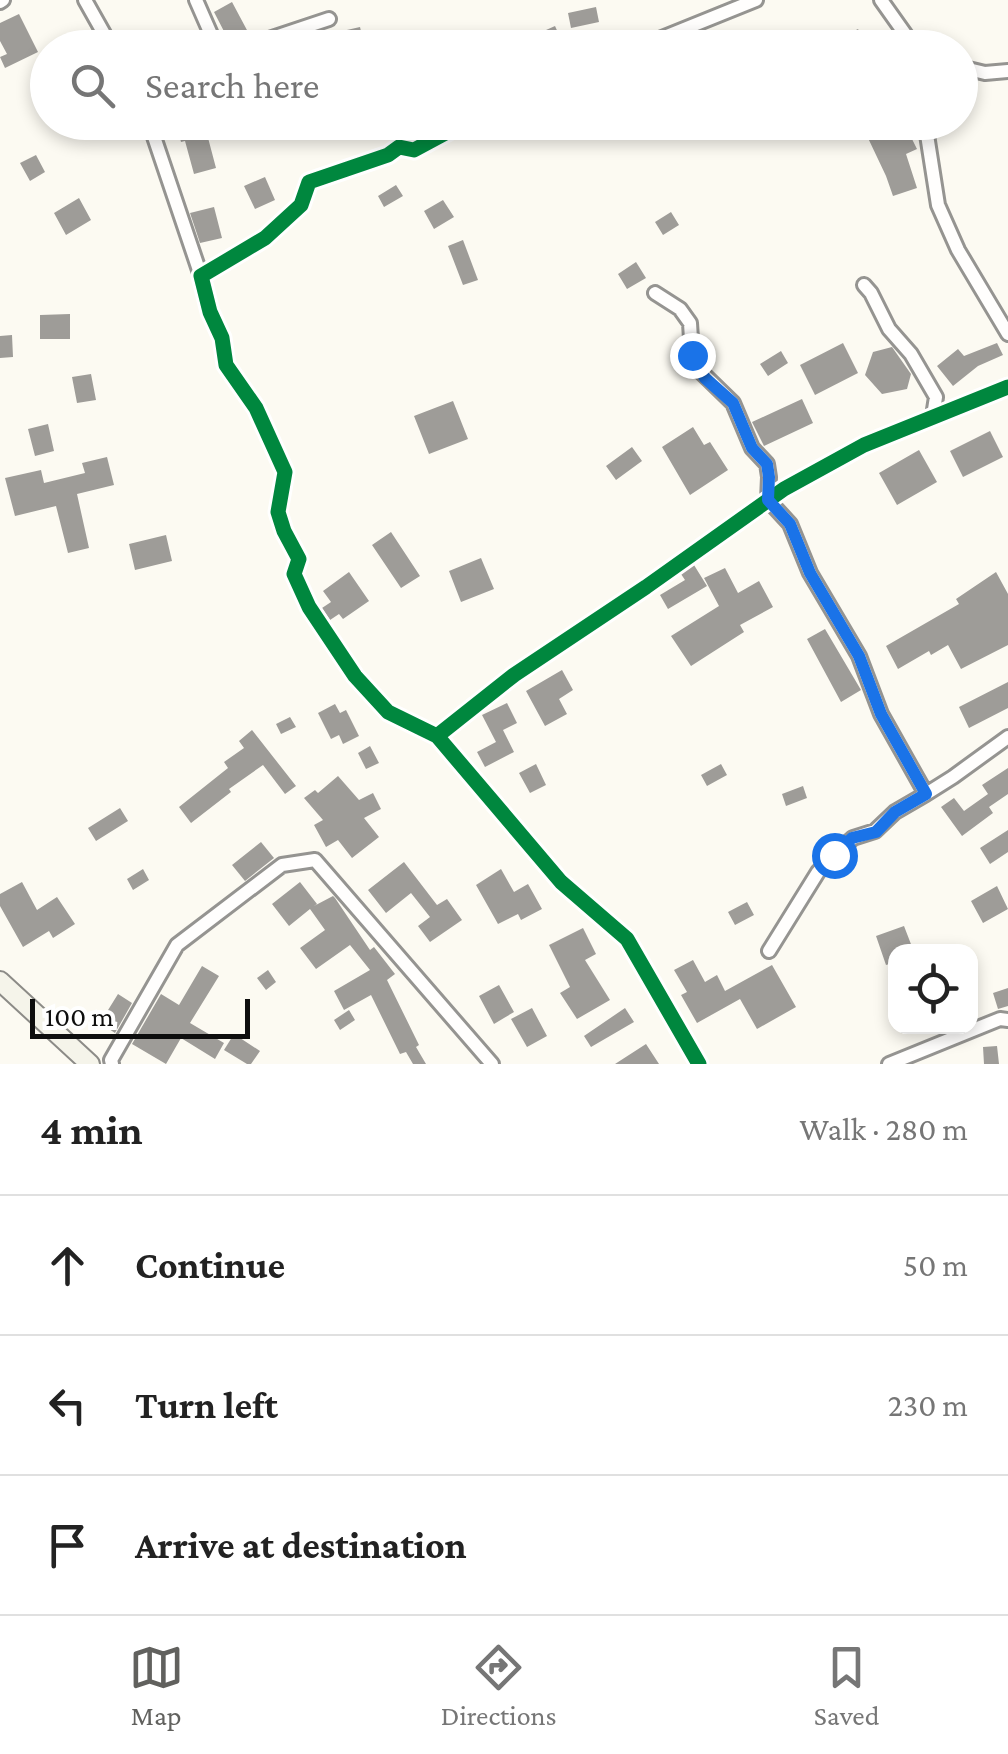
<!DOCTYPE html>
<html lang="en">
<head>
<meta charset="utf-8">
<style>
  :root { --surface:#fff; --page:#f2f2f2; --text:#222; --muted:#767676; --line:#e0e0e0; --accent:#61615e }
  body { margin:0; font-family:"Crimson Pro",serif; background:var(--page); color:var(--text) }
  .controls { position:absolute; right:30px; bottom:30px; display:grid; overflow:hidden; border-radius:20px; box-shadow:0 5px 15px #0003 }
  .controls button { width:90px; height:90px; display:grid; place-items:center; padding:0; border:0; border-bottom:2px solid var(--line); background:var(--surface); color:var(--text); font:50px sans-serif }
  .scale { position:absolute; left:30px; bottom:25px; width:220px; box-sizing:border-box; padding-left:10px; border:5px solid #0e0e0e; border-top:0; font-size:28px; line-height:35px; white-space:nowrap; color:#0e0e0e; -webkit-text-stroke:8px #fff; paint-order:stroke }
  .stop { position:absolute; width:30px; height:30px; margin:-22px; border:8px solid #1a73e8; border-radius:50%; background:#fff }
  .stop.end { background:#1a73e8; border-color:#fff; box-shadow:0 2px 10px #0008 }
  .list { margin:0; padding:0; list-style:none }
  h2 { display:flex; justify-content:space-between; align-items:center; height:130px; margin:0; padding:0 40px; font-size:42px }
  h2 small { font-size:32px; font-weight:400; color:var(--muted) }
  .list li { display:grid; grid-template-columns:65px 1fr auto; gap:30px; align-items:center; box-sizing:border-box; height:140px; padding:0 40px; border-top:2px solid var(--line) }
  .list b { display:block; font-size:38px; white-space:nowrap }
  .list em { font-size:32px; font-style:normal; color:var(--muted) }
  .icon { flex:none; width:55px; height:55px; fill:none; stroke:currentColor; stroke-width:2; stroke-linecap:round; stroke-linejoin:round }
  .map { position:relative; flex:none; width:1008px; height:1064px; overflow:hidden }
  .search { position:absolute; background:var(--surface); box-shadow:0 5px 15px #0003; left:30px; right:30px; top:30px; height:110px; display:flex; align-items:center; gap:25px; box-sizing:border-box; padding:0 35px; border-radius:55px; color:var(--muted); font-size:38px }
  .sheet { height:550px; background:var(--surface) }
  nav { display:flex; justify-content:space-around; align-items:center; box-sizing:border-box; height:140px; border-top:2px solid var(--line); background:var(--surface); font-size:28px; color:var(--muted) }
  nav a { display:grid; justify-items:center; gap:5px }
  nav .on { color:var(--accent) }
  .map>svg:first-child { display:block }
  .building { fill:#9e9c98 }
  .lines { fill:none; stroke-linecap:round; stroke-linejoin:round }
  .street-casing { stroke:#959491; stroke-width:18 }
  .secondary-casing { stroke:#8c8b87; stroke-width:22 }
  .street { stroke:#fffefd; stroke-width:12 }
  .secondary { stroke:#f5f4ea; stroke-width:18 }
  .cycleway-casing { stroke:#fff; stroke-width:21 }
  .cycleway { stroke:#00873e; stroke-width:15 }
  .route { stroke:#1a73e8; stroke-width:12 }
</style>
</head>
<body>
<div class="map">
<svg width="1008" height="1064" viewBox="0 0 1008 1064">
  <rect width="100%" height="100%" fill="#fcfaf2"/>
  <!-- building -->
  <path class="building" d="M232,2L248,32L229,41L214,12Z
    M596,7L599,22L571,28L568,13Z
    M19,14L38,52L5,68L0,57L7,54L0,41V23Z
    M555,26L565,48H506Z
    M360,27L365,48H339L338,42L325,48H283L323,31L325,35Z
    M858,29L868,48H848L842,37Z
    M176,122H207L211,133L207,134L216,168L194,174L185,141L181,142Z
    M856,122H897L906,140L911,137L917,149L906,154L917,188L893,196L886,176L868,138L864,139Z
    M36,155L45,172L30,181L20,163Z
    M265,177L275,200L255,209L244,186Z
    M396,185L403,196L384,207L378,196Z
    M79,198L91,220L66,235L54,213Z
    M443,200L454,217L434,229L424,211Z
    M214,207L222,238L200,243L190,213Z
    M671,212L679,225L663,235L655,222Z
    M463,240L478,280L463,285L448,246Z
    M636,262L646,278L627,289L618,274Z
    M70,314V339H40V315Z
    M12,335L13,357L0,358V336Z
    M843,343L858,373L815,395L800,365Z
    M997,343L1003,355L978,366L953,386L937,366L958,349L964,356Z
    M892,347L911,374L907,389L882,394L865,375L873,352Z
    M781,351L788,363L768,376L760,364Z
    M91,374L96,400L77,403L72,377Z
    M802,399L813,423L764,446L752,422Z
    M453,401L468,439L429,454L414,416Z
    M48,424L54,451L35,456L28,429Z
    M693,427L704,445L710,442L728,470L690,495L662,447Z
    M990,431L1003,457L963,477L950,451Z
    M632,447L642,461L616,480L606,466Z
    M919,450L937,482L897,505L879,473Z
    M107,457L114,485L77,494L89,548L68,553L56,506L15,516L5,478L41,470L44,483L85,473L82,463Z
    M391,532L420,576L401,588L372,545Z
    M166,535L172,561L135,570L129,544Z
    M481,558L494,589L461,602L449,571Z
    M694,565L707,586L668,609L660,595L685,580L681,574Z
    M725,568L738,593L759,581L773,607L740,625L744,632L691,666L671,636L719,606L704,578Z
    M349,572L369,601L343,619L339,614L330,620L322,608L331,602L323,591Z
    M996,572L1008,594V645L961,669L948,645L931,655L929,651L898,669L886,646L959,604L956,599Z
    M825,629L861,690L841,702L807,639Z
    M562,670L573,690L559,699L567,714L545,726L526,691Z
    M1008,682V708L969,728L959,707Z
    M507,703L517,723L503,730L514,752L485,767L477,752L496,742L482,715Z
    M335,704L340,713L346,710L359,736L343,744L339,735L331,739L318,713Z
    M290,717L296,727L281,734L276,724Z
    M252,730L296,786L285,794L263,765L229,789L231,792L191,823L179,807L228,768L224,762L244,748L239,741Z
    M370,746L379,763L366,769L358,753Z
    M536,764L546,785L530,793L519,773Z
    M721,764L727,775L707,786L701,775Z
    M1008,768V794L989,807L993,813L962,836L941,807L954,798L964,811L988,794L982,785Z
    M338,776L359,800L373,793L381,809L364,818L379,837L352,858L338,840L326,847L314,825L323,820L304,798L315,790L318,793Z
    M803,786L807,798L786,806L782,794Z
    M120,808L128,821L96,841L88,828Z
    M1008,830V852L990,864L980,848Z
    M261,842L274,858L245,881L232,865Z
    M404,862L437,905L447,899L462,920L430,942L418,926L430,917L411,893L386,913L368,890Z
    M143,869L149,880L133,890L127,879Z
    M501,869L514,892L528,884L542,909L521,920L518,914L498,924L476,885Z
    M22,882L37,910L57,897L75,924L53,938L49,931L23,947L0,906V894Z
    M300,882L317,904L314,906L333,896L335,898L370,950L374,947L395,974L387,980L419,1045L416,1047L426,1064H413L406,1052L400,1054L371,995L344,1010L334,991L370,970L350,945L316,969L300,948L325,930L310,909L289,926L272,904Z
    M997,886L1008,909L983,923L971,901Z
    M747,902L754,915L735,925L728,912Z
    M904,926L914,952H896V962L886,965L876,936Z
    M583,928L596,954L585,960L610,1000L577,1019L560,993L570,987L549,945Z
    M693,960L705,982L717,975L725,991L772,965L796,1007L757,1029L740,999L697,1023L681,995L687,992L674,970Z
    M202,966L219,976L190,1023L224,1043L215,1059L181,1038L166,1064L132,1044L161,994L179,1005Z
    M268,970L276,982L266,990L257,978Z
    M499,985L514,1012L494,1024L479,996Z
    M1008,988V1006L998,1009L993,993Z
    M118,994L132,1003L115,1033L100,1023Z
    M532,1008L547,1036L527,1047L511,1019Z
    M625,1008L634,1022L591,1047L584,1036Z
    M349,1010L355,1020L340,1030L334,1020Z
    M234,1034L260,1051L251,1064H247L224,1050Z
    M646,1044L659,1064H615Z
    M997,1046L999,1064H984L983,1047Z"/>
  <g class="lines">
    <!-- street casing -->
    <g class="street-casing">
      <path id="street" d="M85,0L112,48
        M196,0L217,48
        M881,0L915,48
        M0,2L3,0
        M242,48L329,19
        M637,48L756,0
        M960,67L985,73L1008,71
        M149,122L201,276
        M925,122L938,205L958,250L1008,334
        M864,285L871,293L889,329L911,354L936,397L933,416
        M655,293L680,309L690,323L692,355L698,369L733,403L752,448L767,464L769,477L768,500L790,524L810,573L859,656L881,714L926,794L953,777L1008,737
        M437,736L388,712L355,676L309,607L294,574L299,559L284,531L278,512L285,472L256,408L226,365L222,338L210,312L201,276L265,238L301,205L309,182L388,155L399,147L414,150L466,122
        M769,951L818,872L834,855L853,838L875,831L895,812L926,794
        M112,1064L111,1060L177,945L282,865L315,860L492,1064
        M699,1064L627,939L561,882L437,736L514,675L646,587L784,489L864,445L1008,387
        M889,1064L1000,1019L1008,1020"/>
    </g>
    <!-- secondary casing -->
    <g class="secondary-casing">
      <path id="secondary" d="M0,981L90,1064"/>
    </g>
    <!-- street -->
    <use href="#street" class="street"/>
    <!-- secondary -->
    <use href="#secondary" class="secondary"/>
    <!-- cycleway casing -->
    <g class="cycleway-casing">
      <path id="cycleway" d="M437,736L388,712L355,676L309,607L294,574L299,559L284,531L278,512L285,472L256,408L226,365L222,338L210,312L201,276L265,238L301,205L309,182L388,155L399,147L414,150L466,122
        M699,1064L627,939L561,882L437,736L514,675L646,587L784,489L864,445L1008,387"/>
    </g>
    <!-- cycleway -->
    <use href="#cycleway" class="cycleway"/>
  </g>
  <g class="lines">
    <!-- route -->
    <path class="route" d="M692,355L705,378L733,403L752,448L767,464L769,477L768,500L790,524L810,573L859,656L881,714L926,794L895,812L876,832L852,838L834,855"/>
  </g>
</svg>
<div class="controls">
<button><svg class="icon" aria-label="locate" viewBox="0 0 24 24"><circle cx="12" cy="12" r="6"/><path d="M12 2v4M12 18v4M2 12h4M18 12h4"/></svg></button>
</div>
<div class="scale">100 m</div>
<div class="stop" style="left:834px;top:855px"></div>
<div class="stop end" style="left:692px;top:355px"></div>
<div class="search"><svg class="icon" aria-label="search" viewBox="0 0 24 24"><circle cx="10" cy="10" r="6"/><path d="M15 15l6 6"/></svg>Search here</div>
</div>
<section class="sheet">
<h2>4 min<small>Walk · 280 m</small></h2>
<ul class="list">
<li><svg class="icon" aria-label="ahead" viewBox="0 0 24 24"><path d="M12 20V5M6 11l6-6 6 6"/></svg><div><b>Continue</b></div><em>50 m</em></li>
<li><svg class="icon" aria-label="left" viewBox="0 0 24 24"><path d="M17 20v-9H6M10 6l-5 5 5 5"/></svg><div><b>Turn left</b></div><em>230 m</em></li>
<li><svg class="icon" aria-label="arrive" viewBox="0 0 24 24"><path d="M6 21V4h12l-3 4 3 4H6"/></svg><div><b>Arrive at destination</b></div></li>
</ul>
</section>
<nav>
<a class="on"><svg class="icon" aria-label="map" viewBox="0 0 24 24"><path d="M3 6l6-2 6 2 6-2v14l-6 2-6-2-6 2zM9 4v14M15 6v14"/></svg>Map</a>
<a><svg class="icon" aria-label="directions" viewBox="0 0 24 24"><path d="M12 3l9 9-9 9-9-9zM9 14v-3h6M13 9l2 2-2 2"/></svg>Directions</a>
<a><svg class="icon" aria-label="saved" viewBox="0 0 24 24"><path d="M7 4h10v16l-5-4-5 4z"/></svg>Saved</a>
</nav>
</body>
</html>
